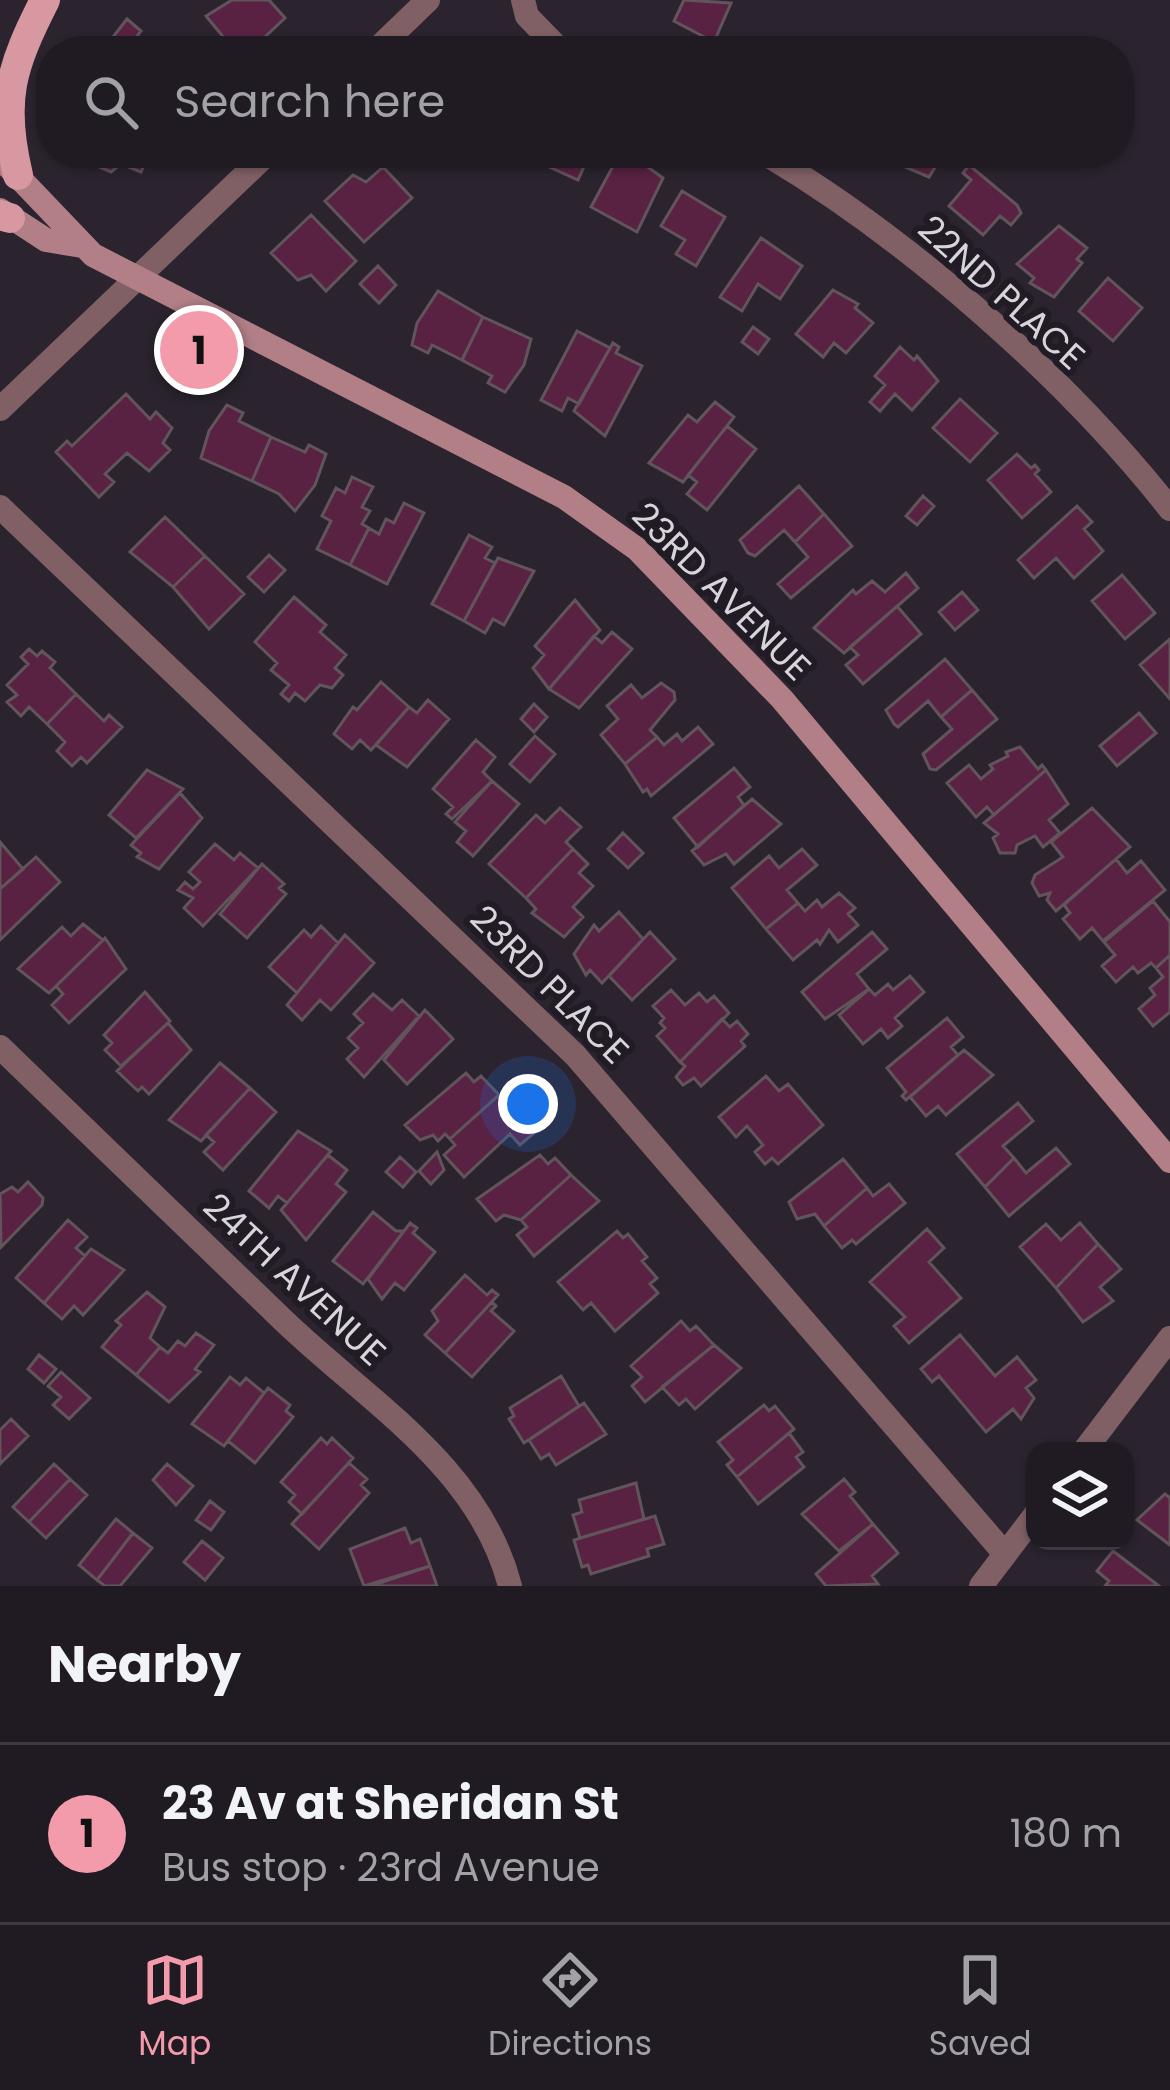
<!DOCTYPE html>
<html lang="en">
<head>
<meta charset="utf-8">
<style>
  :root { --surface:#201b23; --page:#28242b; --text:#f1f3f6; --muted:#a2a1a6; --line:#3d3941; --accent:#f39aab }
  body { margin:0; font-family:Poppins,sans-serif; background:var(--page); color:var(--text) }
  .controls { position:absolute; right:36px; bottom:36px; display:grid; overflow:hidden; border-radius:24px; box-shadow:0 3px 9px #0004 }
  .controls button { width:108px; height:108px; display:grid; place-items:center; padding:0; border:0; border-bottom:3px solid var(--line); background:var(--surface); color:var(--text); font:60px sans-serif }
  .you { position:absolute; left:528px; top:1104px; width:42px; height:42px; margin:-30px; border:9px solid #fff; border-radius:50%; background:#1a73e8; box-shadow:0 0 0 18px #1a73e833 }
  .badge { display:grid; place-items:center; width:78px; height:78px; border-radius:50%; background:var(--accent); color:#111; font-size:39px; font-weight:700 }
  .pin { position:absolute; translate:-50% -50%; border:6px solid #fff; box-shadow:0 3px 12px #0006 }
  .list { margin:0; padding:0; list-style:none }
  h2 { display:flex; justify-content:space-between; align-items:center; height:156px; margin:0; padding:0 48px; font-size:51px }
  h2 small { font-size:39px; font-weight:400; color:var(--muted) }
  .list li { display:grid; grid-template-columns:78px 1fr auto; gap:36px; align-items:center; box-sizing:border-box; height:180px; padding:0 48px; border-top:3px solid var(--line) }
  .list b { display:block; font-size:45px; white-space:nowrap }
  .list p { margin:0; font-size:39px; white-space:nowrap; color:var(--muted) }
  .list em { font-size:39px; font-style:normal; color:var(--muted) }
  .icon { flex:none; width:66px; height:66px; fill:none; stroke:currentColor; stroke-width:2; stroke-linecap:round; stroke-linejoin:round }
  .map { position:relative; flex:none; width:1170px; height:1586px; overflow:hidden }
  .search { position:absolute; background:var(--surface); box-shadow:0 3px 9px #0004; left:36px; right:36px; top:36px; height:132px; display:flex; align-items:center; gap:30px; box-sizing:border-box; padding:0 42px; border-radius:48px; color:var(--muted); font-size:45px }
  .sheet { height:336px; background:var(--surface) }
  nav { display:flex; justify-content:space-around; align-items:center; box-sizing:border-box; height:168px; border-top:3px solid var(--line); background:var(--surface); font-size:33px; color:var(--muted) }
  nav a { display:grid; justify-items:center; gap:6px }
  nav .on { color:var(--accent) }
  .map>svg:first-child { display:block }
  .building { fill:#592142; stroke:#62545b; stroke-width:3 }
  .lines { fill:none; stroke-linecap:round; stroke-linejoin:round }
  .street { stroke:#806064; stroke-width:24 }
  .secondary { stroke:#b27f87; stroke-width:24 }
  .primary { stroke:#d898a1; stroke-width:30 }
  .labels { text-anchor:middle; stroke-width:12; stroke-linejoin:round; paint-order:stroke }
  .street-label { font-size:36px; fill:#d8d4db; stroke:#211b25 }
</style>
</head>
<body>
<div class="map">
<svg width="1170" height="1586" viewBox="0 0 1170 1586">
  <rect width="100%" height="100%" fill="#2b242f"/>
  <!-- building -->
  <path class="building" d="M232,0H269L285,18L250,51H235L206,16Z
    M684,0L731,3L714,42L674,21Z
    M127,19L141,31L127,49L113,37Z
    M78,153H149L141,172L121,164L111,172L76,157Z
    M535,153H590L578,180L532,159Z
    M893,153H944L929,177L903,166L906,162Z
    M619,155L628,160L631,155L663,178L637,232L591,207Z
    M969,165L1017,205L1021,213L1011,225L1000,216L983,235L949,206L971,180L963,173Z
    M383,167L412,198L364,242L325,201L353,175L366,182Z
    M682,191L725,217L696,266L676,254L685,240L661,226Z
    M311,215L356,261L326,291L311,275L298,280L271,253Z
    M1059,226L1087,248L1077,259L1082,263L1054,297L1030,283L1034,278L1017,264Z
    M761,238L802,266L780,299L758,284L742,311L720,297Z
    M378,266L396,285L379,303L360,284Z
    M1108,278L1142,308L1113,341L1079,311Z
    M833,290L858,304L855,308L873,323L846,353L834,343L823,357L796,334Z
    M438,291L483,317L462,360L432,345L428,353L412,345L417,323Z
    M483,317L531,339L524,365L505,392L488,383L492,376L462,360Z
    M753,327L769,339L758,354L742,342Z
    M577,331L610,348L579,404L568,398L562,411L541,400Z
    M613,343L619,347L616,353L642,366L605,436L574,411Z
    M900,347L914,360L917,356L938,381L912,410L895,394L880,411L870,402L885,385L875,376Z
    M126,394L150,419L156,412L172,428L163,443L170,450L149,471L127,453L105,474L114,482L99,497L56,452L67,441L72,446Z
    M960,399L997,433L970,462L933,428Z
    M715,402L734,417L683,482L649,463L688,415L697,422Z
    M227,405L243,413L239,421L271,437L252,481L201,458L209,431Z
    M727,426L756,449L707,510L687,494L697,482L688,475Z
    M271,437L305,452L309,445L326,454L315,485L295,511L279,494L252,481Z
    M1017,454L1031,468L1035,465L1039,470L1035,474L1051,492L1022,518L988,480Z
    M352,477L373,487L362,507L370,511L362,524L369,528L350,565L317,549L331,521L322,516L336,488L345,493Z
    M799,486L824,514L795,542L784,530L755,556L748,553L740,540Z
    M923,496L934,506L917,525L906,516Z
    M404,503L424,513L387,584L350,565L369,528L379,534L386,519L394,523Z
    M1077,506L1092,522L1084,529L1103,551L1074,578L1056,558L1034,578L1018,560Z
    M824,514L852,546L791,598L778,584L808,557L795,542Z
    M165,517L205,556L173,587L130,552Z
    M469,535L492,547L485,558L495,563L464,621L432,604Z
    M269,555L285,570L264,592L248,577Z
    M205,556L244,594L209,629L173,587Z
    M498,558L534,571L504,625L493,619L485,633L464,621Z
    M906,573L918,588L844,653L814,628L853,590L856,594L872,581L885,592Z
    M1122,575L1155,613L1125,639L1092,601Z
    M962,592L978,610L955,630L939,612Z
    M294,597L326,625L320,632L346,655L335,668L343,675L332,688L320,685L305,701L295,693L289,701L281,694L289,685L271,670L277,663L255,642Z
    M575,600L600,630L549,689L533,668L544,655L535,646Z
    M897,606L921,634L863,684L846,665L858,655L850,647Z
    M612,632L632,649L579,708L549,689L594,636L602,643Z
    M1170,639V699L1140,665Z
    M29,649L37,656L42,651L55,662L50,668L76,694L47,724L29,707L21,716L7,702L17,695L7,685L28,664L21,657Z
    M945,659L972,690L941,717L928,701L898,727L894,724L886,710Z
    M381,682L409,707L371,750L360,740L352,749L334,734L353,707L357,710Z
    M661,683L674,692L675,700L650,730L657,737L625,764L601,735L618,719L607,706L631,685L642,698Z
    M972,690L997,719L936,770L930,769L923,754L952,729L941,717Z
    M76,694L104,721L109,715L122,727L87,763L81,757L72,766L57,751L65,742L47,724Z
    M428,700L449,719L407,767L376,745L409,707L417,713Z
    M534,704L547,717L534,732L521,719Z
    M1139,713L1156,733L1117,766L1100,746Z
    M698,727L713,744L651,796L647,789L643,792L625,764L657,737L664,745L677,734L682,741Z
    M535,736L555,754L530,782L510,764Z
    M476,740L495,757L483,772L492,781L452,819L446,814L453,807L433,789Z
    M1020,747L1038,769L1042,765L1046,770L994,815L987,807L976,817L947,783L969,765L981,779L993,769L990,765L1008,756L1006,752Z
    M734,768L750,787L738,797L744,805L698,847L674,818Z
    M147,770L183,789L136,838L109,815Z
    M1046,770L1068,804L1049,820L1060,833L1043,847L1035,836L1017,845L1015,853H1000L993,838L998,834L984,823Z
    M492,781L519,804L473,856L457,842L466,831L455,822Z
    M180,793L202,818L159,869L137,857L141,853L131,845Z
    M752,799L781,824L734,864L726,854L704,865L692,851Z
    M560,808L581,827L566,842L573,849L526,898L489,864L536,815L545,823Z
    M1092,808L1130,847L1056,911L1047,900L1050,893L1039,896L1032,883L1035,875L1063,857L1051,842Z
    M623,833L643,853L628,868L608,849Z
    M0,842L23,869L0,889Z
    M215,844L234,860L240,853L258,868L203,926L184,908L193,898L178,890L185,882L193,889L200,882L189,872Z
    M573,849L588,864L579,873L593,886L573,907L583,917L564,937L532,913L536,909L526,898Z
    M802,849L817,865L787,890L798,903L766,929L732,888L769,856L779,868Z
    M36,857L60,882L0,940V889Z
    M1116,859L1127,873L1141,861L1165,890L1103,941L1092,928L1080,939L1063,919L1070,913L1064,905Z
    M262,864L284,884L279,888L286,894L247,938L220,914Z
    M839,893L855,908L848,914L858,925L838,942L829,930L820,944L817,940L793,960L766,929L798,903L805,911L817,900L822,907Z
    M1153,901L1170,922V955L1156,968L1151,963L1138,973L1133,967L1116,982L1102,966L1115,955L1104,942Z
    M619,912L643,939L602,983L590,970L586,975L574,954L594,925L599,931Z
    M83,924L103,940L49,993L18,969L62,927L71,936Z
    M321,926L338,943L297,993L269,967L304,930L311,937Z
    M650,932L675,959L632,1000L609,976Z
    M872,932L887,949L857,974L869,989L825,1019L802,992Z
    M345,935L374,963L331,1010L320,1000L302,1020L287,1005Z
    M105,938L126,969L69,1023L52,1005L63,994L56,986Z
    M1170,955V1012L1153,1026L1139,1009L1155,995L1150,988L1163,977L1156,968Z
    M910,976L924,992L895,1018L902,1026L888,1038L881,1029L863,1044L839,1015L869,989L875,995L888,984L893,990Z
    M671,990L685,1005L699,993L707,1002L714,996L729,1013L680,1062L657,1036L665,1028L660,1023L664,1018L653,1006Z
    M145,992L170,1021L121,1066L105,1050L112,1043L104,1035Z
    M373,994L392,1010L402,1000L419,1016L364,1077L347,1059L358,1048L348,1038L363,1023L354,1014Z
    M425,1010L453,1039L407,1084L384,1060Z
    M947,1018L963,1037L951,1047L958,1055L906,1100L902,1096L906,1092L887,1068Z
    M722,1019L730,1027L737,1021L748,1034L741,1041L745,1046L701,1086L694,1078L683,1085L676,1077L685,1066L680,1062Z
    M168,1023L191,1050L149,1094L142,1087L138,1091L117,1071Z
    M964,1050L993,1075L946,1115L938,1106L926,1116L910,1097Z
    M220,1063L250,1088L201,1141L169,1120Z
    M466,1073L474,1082L481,1076L499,1095L450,1139L445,1134L438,1141L433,1135L420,1140L405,1125Z
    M766,1076L779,1091L788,1084L823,1125L778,1164L772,1158L765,1164L755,1152L763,1145L747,1126L736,1137L719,1117Z
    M250,1088L276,1112L223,1170L204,1152L214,1142L206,1135Z
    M499,1095L541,1127L520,1145L510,1134L464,1177L444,1155L455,1145L450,1139Z
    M1018,1103L1033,1121L1003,1146L1014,1158L985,1187L957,1154Z
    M298,1131L331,1151L287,1203L278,1196L269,1208L249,1191Z
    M1056,1148L1070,1164L1009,1216L985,1187L1014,1158L1026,1173Z
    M437,1152L444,1170L431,1184L419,1171Z
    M328,1155L347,1170L336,1184L346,1192L306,1240L281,1210Z
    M540,1155L548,1164L555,1158L571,1175L521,1220L504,1215L496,1221L477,1199Z
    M400,1157L416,1172L403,1187L386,1172Z
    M843,1159L867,1188L824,1226L815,1214L797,1219L789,1202Z
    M571,1175L599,1201L534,1256L517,1235L527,1227L521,1220Z
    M28,1182L43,1198L42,1205L1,1247L0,1194L12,1187L18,1192Z
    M889,1184L905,1203L856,1244L852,1240L842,1248L824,1226L867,1188L873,1196Z
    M373,1212L396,1231H404L363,1284L333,1261Z
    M68,1220L87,1237L76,1248L85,1256L44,1303L16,1278Z
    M410,1223L417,1228L413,1233L435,1252L404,1290L395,1283L382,1299L368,1279Z
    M1080,1223L1098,1244L1056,1288L1020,1247L1046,1224L1061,1240Z
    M927,1229L944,1248L929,1262L961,1298L909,1343L894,1326L905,1317L870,1282Z
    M617,1231L623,1238L628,1234L647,1257L642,1261L657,1278L650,1284L658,1293L615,1331L591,1303L583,1310L558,1282Z
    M1098,1244L1121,1269L1100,1287L1113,1301L1083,1322L1056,1288Z
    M91,1249L124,1270L83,1315L74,1306L62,1319L44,1303Z
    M465,1275L487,1295L492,1290L498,1295L445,1353L425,1335L438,1321L432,1311Z
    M147,1292L165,1307L150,1338L160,1347L136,1375L102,1347L121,1325L116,1321Z
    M492,1302L496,1306L491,1311L514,1331L472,1377L445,1353Z
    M681,1321L690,1331L696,1326L714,1345L645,1402L632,1386L642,1377L631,1366Z
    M196,1333L214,1345L195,1369L200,1372L169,1402L136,1375L160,1347L168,1353L178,1341L185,1346Z
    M960,1335L995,1376L1017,1357L1036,1380L1026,1388L1034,1398L1021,1419L1013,1409L986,1432L939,1376L932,1382L921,1369Z
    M714,1345L741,1368L695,1409L686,1399L679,1405L662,1387Z
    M39,1355L56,1369L44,1383L28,1369Z
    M61,1372L90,1398L69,1419L53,1405L61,1397L48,1386Z
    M561,1376L579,1406L524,1443L509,1419L514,1416L510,1408Z
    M230,1377L240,1385L246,1378L264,1393L224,1446L192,1424Z
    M268,1388L290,1405L286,1411L293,1417L255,1463L228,1441Z
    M584,1403L606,1434L556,1465L549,1454L541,1459L529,1440Z
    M764,1405L769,1411L775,1406L794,1429L737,1477L727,1465L733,1460L718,1442Z
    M11,1419L28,1436L0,1464V1430Z
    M789,1433L803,1452L796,1457L804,1467L758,1504L737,1477Z
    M321,1438L327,1444L332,1438L353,1458L302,1514L289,1502L295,1495L281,1482Z
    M349,1463L367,1479L361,1485L369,1493L319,1549L292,1524Z
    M54,1464L70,1479L29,1522L13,1507Z
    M167,1464L193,1486L176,1505L153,1480Z
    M70,1479L87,1495L46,1538L29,1522Z
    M844,1479L855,1492L850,1496L873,1524L839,1551L802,1514Z
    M636,1483L644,1519L580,1538L573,1515L582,1512L579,1500Z
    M1165,1494L1170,1498V1545L1137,1520Z
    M210,1501L224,1512L211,1530L196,1520Z
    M655,1516L664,1544L647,1549L649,1556L591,1574L588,1565L582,1567L574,1540Z
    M116,1519L133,1533L97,1580L79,1565Z
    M873,1524L898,1553L872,1576L878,1584L826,1586L816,1574Z
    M405,1528L411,1543L420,1539L430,1566L364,1586L350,1549Z
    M133,1533L152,1548L120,1586H105L97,1580Z
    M202,1541L223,1558L205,1580L184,1562Z
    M1113,1551L1159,1586H1105L1109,1581L1097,1571Z
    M430,1566L437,1586H371Z"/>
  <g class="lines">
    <!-- street -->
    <path class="street" d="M523,0L527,16L561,51
      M375,51L428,0
      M764,153C909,239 1065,376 1170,509
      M0,409L268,153
      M0,507L575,1055L1005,1554
      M0,1047C94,1138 188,1229 283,1320C367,1401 479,1466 510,1586
      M1084,1451L1170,1338
      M981,1586L1035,1515"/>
    <!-- secondary -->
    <path class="secondary" d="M6,164L93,255L564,497L637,549L782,699L1170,1161
      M0,210L46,240L82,246"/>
    <!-- primary -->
    <path class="primary" d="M18,175C0,100 11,67 45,0
      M0,215L10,218"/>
  </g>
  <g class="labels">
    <!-- street labels -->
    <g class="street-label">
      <text transform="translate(1002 292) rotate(42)" y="13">22ND PLACE</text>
      <text transform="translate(722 591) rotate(45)" y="13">23RD AVENUE</text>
      <text transform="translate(550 984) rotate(45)" y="13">23RD PLACE</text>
      <text transform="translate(295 1279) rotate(43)" y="13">24TH AVENUE</text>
    </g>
  </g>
</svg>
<div class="controls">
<button><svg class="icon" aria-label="layers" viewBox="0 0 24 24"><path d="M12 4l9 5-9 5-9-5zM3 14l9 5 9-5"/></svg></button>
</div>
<div class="you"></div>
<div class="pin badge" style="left:199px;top:350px">1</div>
<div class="search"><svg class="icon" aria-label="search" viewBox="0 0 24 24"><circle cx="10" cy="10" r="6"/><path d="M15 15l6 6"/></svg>Search here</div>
</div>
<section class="sheet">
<h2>Nearby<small></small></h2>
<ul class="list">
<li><span class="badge">1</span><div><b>23 Av at Sheridan St</b><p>Bus stop · 23rd Avenue</p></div><em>180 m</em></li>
</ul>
</section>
<nav>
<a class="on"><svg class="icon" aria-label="map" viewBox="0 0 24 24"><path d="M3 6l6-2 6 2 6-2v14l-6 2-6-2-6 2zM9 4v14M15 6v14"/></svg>Map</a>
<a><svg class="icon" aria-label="directions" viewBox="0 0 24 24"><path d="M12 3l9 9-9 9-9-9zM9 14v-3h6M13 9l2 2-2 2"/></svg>Directions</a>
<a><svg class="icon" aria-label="saved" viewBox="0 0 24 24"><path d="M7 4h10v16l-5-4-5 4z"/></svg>Saved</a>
</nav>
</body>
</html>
